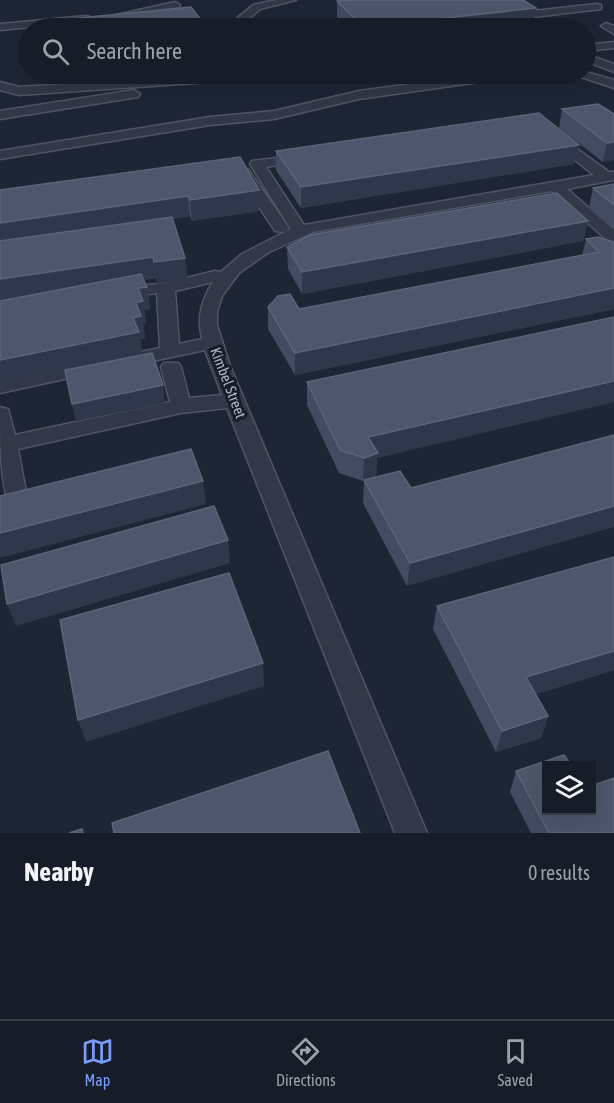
<!DOCTYPE html>
<html lang="en">
<head>
<meta charset="utf-8">
<style>
  :root { --surface:#161c28; --page:#232934; --text:#f1f3f6; --muted:#9ea1a8; --line:#353a45; --accent:#799cfc }
  body { margin:0; font-family:"Asap Condensed",sans-serif; background:var(--page); color:var(--text) }
  .controls { position:absolute; right:18px; bottom:18px; display:grid; overflow:hidden; border-radius:0px; box-shadow:0 6px 24px #0002 }
  .controls button { width:54px; height:54px; display:grid; place-items:center; padding:0; border:0; border-bottom:2px solid var(--line); background:var(--surface); color:var(--text); font:30px sans-serif }
  .list { margin:0; padding:0; list-style:none }
  h2 { display:flex; justify-content:space-between; align-items:center; height:78px; margin:0; padding:0 24px; font-size:26px }
  h2 small { font-size:20px; font-weight:400; color:var(--muted) }
  .icon { flex:none; width:33px; height:33px; fill:none; stroke:currentColor; stroke-width:2; stroke-linecap:round; stroke-linejoin:round }
  .map { position:relative; flex:none; width:614px; height:833px; overflow:hidden }
  .search { position:absolute; background:var(--surface); box-shadow:0 6px 24px #0002; left:18px; right:18px; top:18px; height:66px; display:flex; align-items:center; gap:15px; box-sizing:border-box; padding:0 21px; border-radius:33px; color:var(--muted); font-size:22px }
  .sheet { height:186px; background:var(--surface) }
  nav { display:flex; justify-content:space-around; align-items:center; box-sizing:border-box; height:84px; border-top:2px solid var(--line); background:var(--surface); font-size:16px; color:var(--muted) }
  nav a { display:grid; justify-items:center; gap:3px }
  nav .on { color:var(--accent) }
  .map>svg:first-child { display:block }
  .lines { fill:none; stroke-linecap:round; stroke-linejoin:round }
  .minor-casing { stroke:#4f5565; stroke-width:3 }
  .minor { fill:#323847; fill-rule:evenodd }
  .wall { fill:#424b5f }
  .shaded-wall { fill:#2f374a }
  .building { fill:#4d566a; stroke:#5c6478; stroke-width:1.5 }
  .labels { text-anchor:middle; stroke-width:6; stroke-linejoin:round; paint-order:stroke }
  .street-label { font-size:15px; fill:#abb2c4; stroke:#171d2b }
</style>
</head>
<body>
<div class="map">
<svg width="614" height="833" viewBox="0 0 614 833">
  <rect width="100%" height="100%" fill="#1e2636"/>
  <g class="lines">
    <!-- minor casing -->
    <g class="minor-casing">
      <path id="minor" d="M276,0H296L260,9L245,22L248,28H238L234,21L253,5Z
        M175,2L180,5L179,7C164,11 123,24 112,16Z
        M597,4L601,5V9L533,17L528,14L533,11Z
        M86,16L90,17V21L0,30V24Z
        M606,23L614,26V34L601,26Z
        M614,42V48L586,51V45Z
        M586,54L614,64V72L586,61Z
        M586,72L614,80V88L572,74Z
        M225,74H278L272,78L19,95L0,90V82L19,87Z
        M486,74H514L508,78L359,99L274,119L210,125L0,159V151L210,117L274,111L359,91Z
        M134,90L140,94L138,97L0,119V111Z
        M555,133L609,172H614V180L567,189L614,230V243L608,241L552,191L313,232L269,252L239,273L222,296L217,312V325L230,366L427,833H395L227,408L181,413L18,449L26,492L23,498L15,500L7,498C0,474 0,434 0,407L8,409L15,435L170,402L161,367L164,363H178L181,367L189,398L222,395L205,350L124,367L117,365L114,361L117,357L160,348L157,293L119,298L110,293L119,288L166,283L215,271L221,272L242,254L285,232L275,231L236,172L238,169H248L289,228L287,231L291,229L250,164L252,161L309,154V160L266,167L304,225L594,175L550,140L548,137ZM213,282C201,301 197,317 202,339L179,344L175,291Z
        M94,361L101,363L104,367L101,371L0,393V379Z"/>
    </g>
    <!-- minor -->
    <use href="#minor" class="minor"/>
  </g>
  <!-- wall -->
  <path class="wall" d="M343,0H523L533,24L493,28H348L337,17V1H343Z
    M562,109L614,114L603,162L559,128Z
    M276,151L574,164L301,208L276,170Z
    M614,184V230L589,208L593,188Z
    M0,190H259V211L192,221L190,216L172,219L188,279L157,284L156,278L144,280L147,287L150,309L144,310L146,323L143,324L145,338L140,339L142,354L84,367L165,403L76,421L65,370L0,384Z
    M588,221L583,241L302,294L288,269L287,247Z
    M598,237L614,309L295,375L268,329V307L299,309L582,255L586,239Z
    M307,382L377,458L376,476L369,479L411,488L614,435L407,586L363,503L364,481H363L339,473L307,405Z
    M437,606L614,670L536,694L548,716L541,738L496,752L433,629Z
    M516,771L546,810L614,833H531L510,792Z"/>
  <!-- shaded-wall -->
  <path class="shaded-wall" d="M536,8L533,24L493,28H364V27Z
    M614,142V160L603,162L607,143Z
    M579,145L574,164L301,208V187Z
    M259,190V211L192,221L190,200Z
    M188,196L190,216L0,244V223Z
    M588,221L583,241L302,294V272Z
    M153,257L156,278L0,301V279Z
    M185,258L188,279L157,284L154,262Z
    M147,287L150,309L144,310L146,323L143,324L145,338L140,339L142,354L0,384V360L136,303L138,288Z
    M614,288V309L295,375V353Z
    M614,381V402L377,458L376,476L363,481L364,458L368,437Z
    M163,385L165,403L76,421L72,404Z
    M203,481L206,504L0,558V533Z
    M614,506V527L407,586L410,563Z
    M228,540L230,563L16,626L7,604Z
    M614,651V670L519,699L526,677Z
    M263,663L264,686L86,742L78,720Z
    M548,716L541,738L496,752L502,731Z"/>
  <!-- building -->
  <path class="building" d="M350,0H523L536,8L364,27L337,1Z
    M191,7L207,28H62L59,20Z
    M598,104L614,114V142L607,143L562,109Z
    M539,113L579,145L301,187L276,151Z
    M240,157L259,190L190,200L188,196L0,223V190Z
    M614,184V205L593,188Z
    M557,193L588,221L302,272L287,247L310,235Z
    M172,217L185,258L154,262L153,257L0,279V241Z
    M598,237L614,242V288L295,353L268,307L278,296L290,294L299,309L599,252L586,239Z
    M141,274L147,287L138,288L143,301L136,303L141,316L133,318L139,332L0,360V301Z
    M614,317V381L368,437L378,453L364,458L340,450L307,382Z
    M152,353L163,385L72,404L65,370Z
    M614,435V506L410,563L364,480L400,471L411,488Z
    M191,449L203,481L0,533V496Z
    M214,506L228,540L7,604L1,565Z
    M614,557V651L526,677L548,716L502,731L437,606Z
    M229,573L263,663L78,720L60,620Z
    M328,751L360,833H114L112,823Z
    M564,755L571,765H546V810H591V786L614,778V833H549L516,771Z
    M82,829L83,833H69Z"/>
  <g class="labels">
    <!-- street labels -->
    <g class="street-label">
      <text transform="translate(228 383) rotate(69)" y="5">Kimbel Street</text>
    </g>
  </g>
</svg>
<div class="controls">
<button><svg class="icon" aria-label="layers" viewBox="0 0 24 24"><path d="M12 4l9 5-9 5-9-5zM3 14l9 5 9-5"/></svg></button>
</div>
<div class="search"><svg class="icon" aria-label="search" viewBox="0 0 24 24"><circle cx="10" cy="10" r="6"/><path d="M15 15l6 6"/></svg>Search here</div>
</div>
<section class="sheet">
<h2>Nearby<small>0 results</small></h2>
<ul class="list">
</ul>
</section>
<nav>
<a class="on"><svg class="icon" aria-label="map" viewBox="0 0 24 24"><path d="M3 6l6-2 6 2 6-2v14l-6 2-6-2-6 2zM9 4v14M15 6v14"/></svg>Map</a>
<a><svg class="icon" aria-label="directions" viewBox="0 0 24 24"><path d="M12 3l9 9-9 9-9-9zM9 14v-3h6M13 9l2 2-2 2"/></svg>Directions</a>
<a><svg class="icon" aria-label="saved" viewBox="0 0 24 24"><path d="M7 4h10v16l-5-4-5 4z"/></svg>Saved</a>
</nav>
</body>
</html>
